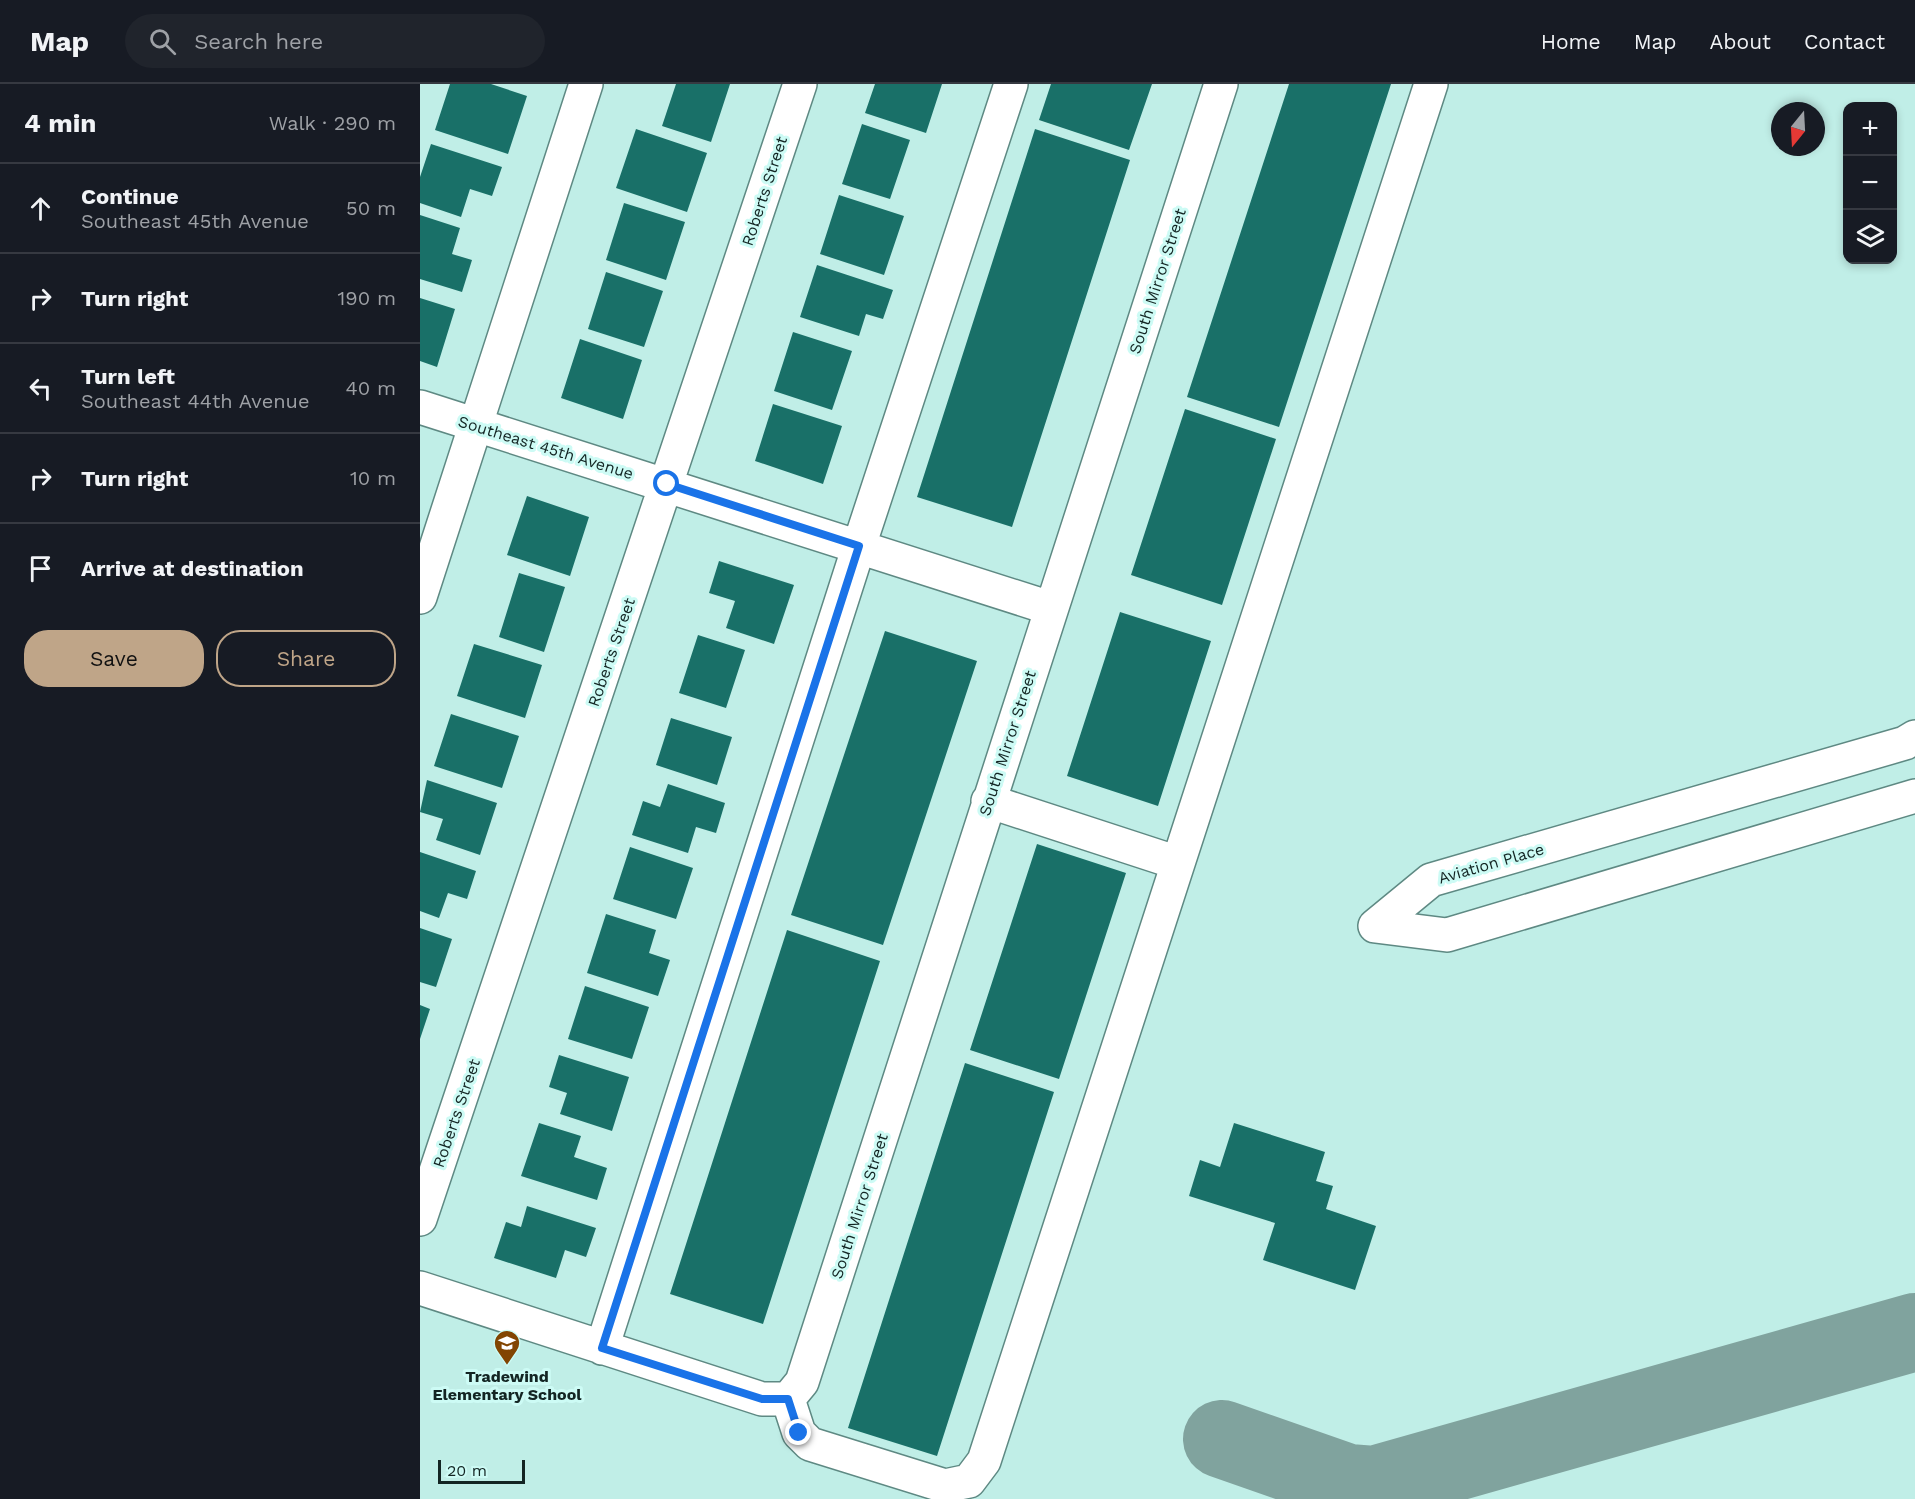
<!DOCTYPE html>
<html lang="en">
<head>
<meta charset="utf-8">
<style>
  :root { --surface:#171b24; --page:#20242c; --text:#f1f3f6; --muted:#9ea1a6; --line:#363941; --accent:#bfa588 }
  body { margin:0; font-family:"Work Sans",sans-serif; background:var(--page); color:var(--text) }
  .controls { position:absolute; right:18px; top:18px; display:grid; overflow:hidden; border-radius:12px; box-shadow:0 3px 9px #0003 }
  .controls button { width:54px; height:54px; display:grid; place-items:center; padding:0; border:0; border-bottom:2px solid var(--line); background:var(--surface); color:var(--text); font:30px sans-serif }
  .compass { position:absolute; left:1351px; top:18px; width:54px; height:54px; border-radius:50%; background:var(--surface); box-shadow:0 3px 9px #0003; rotate:198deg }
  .scale { position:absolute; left:18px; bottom:15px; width:87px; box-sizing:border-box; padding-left:6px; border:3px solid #132523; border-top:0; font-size:16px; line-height:21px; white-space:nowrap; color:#132523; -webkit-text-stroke:4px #cdfbf5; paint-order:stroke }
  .stop { position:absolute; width:18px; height:18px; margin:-14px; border:4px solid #1a73e8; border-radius:50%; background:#fff }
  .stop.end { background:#1a73e8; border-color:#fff; box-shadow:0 2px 6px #0008 }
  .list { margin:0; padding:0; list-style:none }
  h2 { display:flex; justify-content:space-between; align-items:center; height:78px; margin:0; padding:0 24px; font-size:26px }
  h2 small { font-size:20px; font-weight:400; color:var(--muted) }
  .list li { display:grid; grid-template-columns:39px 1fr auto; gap:18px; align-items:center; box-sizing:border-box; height:90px; padding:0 24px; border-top:2px solid var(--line) }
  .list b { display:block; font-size:22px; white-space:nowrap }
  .list p { margin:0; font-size:20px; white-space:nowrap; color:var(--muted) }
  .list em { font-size:20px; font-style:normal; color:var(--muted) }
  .actions { display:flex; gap:12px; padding:18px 24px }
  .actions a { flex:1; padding:14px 0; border:2px solid var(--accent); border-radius:24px; text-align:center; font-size:21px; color:var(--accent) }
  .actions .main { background:var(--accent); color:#111 }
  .icon { flex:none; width:33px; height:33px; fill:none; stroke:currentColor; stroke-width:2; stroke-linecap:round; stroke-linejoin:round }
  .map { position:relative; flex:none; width:1495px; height:1415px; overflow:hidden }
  header { display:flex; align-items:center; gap:36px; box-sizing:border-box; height:84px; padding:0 30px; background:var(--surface); border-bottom:2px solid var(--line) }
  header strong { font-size:28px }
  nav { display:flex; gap:33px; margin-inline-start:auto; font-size:21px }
  .search { width:420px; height:54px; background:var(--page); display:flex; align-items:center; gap:15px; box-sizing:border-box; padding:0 21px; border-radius:33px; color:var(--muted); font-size:22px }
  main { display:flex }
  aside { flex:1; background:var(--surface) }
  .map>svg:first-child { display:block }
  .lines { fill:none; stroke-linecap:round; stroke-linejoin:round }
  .taxiway { stroke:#80a39e; stroke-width:78 }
  .building { fill:#197068 }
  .minor-casing { stroke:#5e8983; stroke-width:36 }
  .minor { stroke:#fff; stroke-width:33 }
  .route { stroke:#1a73e8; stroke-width:8 }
  .labels { text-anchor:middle; stroke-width:6; stroke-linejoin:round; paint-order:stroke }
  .street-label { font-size:16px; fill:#132523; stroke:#cdfbf5 }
  .poi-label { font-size:16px; font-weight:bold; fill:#132523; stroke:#cdfbf5 }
</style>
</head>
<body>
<header>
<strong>Map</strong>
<div class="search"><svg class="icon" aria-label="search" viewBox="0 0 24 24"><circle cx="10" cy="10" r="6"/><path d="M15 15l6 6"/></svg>Search here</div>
<nav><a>Home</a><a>Map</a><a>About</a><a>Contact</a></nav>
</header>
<main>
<aside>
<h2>4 min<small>Walk · 290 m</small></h2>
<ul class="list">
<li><svg class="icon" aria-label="ahead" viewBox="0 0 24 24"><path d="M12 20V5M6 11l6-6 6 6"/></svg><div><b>Continue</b><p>Southeast 45th Avenue</p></div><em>50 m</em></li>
<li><svg class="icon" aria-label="right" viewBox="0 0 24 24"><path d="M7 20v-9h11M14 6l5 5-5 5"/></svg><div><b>Turn right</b></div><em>190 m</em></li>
<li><svg class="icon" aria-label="left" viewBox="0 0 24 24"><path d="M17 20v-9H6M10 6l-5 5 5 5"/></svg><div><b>Turn left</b><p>Southeast 44th Avenue</p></div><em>40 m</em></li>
<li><svg class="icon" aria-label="right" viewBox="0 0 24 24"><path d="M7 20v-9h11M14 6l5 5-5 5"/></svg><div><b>Turn right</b></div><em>10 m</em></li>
<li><svg class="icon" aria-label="arrive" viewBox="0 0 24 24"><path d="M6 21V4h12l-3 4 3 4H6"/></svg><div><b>Arrive at destination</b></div></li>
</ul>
<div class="actions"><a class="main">Save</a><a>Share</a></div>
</aside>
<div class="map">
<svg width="1495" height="1415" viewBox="0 0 1495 1415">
  <rect width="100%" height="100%" fill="#c0eee7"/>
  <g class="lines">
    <!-- taxiway -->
    <path class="taxiway" d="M802,1355L928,1399L954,1401L1495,1248"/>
  </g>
  <!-- building -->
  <path class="building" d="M30,0H71L107,12L88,70L15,46Z
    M256,0H310L291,58L242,42Z
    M455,0H522L506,49L445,29Z
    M631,0H732L709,66L619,36Z
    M869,0H971L859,343L767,313Z
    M442,40L490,56L470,115L422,100Z
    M216,45L287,69L267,128L196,104Z
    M615,45L710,76L592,443L497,413Z
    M11,60L82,83L72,112L50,105L41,133L0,119V93Z
    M419,111L484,132L464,191L400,170Z
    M204,119L265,138L246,196L186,176Z
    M0,131L40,144L32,170L52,176L42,208L0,195Z
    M397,181L473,206L463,235L446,230L439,252L380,233Z
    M186,188L243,207L224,263L168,245Z
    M0,214L35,225L17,283L0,277Z
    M373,248L432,267L412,326L354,307Z
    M160,255L222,276L203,335L141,314Z
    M353,320L422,342L403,400L335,377Z
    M765,325L856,355L802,521L711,491Z
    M107,412L169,433L150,492L87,471Z
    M299,477L374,501L354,560L306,544L315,517L289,509Z
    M99,489L145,503L124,568L79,553Z
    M700,528L791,557L738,722L647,692Z
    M465,547L557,577L463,861L371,831Z
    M278,551L325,566L306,624L259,609Z
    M54,560L122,581L105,634L37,612Z
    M31,630L99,652L82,704L14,682Z
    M251,634L312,653L297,701L236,681Z
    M7,696L77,719L60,771L16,756L23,735L0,728Z
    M248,700L305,719L296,749L276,743L268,769L212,751L223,717L240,723Z
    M617,760L706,789L639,995L550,966Z
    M210,763L273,784L256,835L193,815Z
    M0,768L56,787L47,815L28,809L19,834L0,827Z
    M186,830L236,846L229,869L250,876L238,912L167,889Z
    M0,844L32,855L16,903L0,898Z
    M367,846L460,877L343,1240L250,1210Z
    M165,902L229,923L212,975L148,955Z
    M0,921L10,925L0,955Z
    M139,971L209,993L192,1047L140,1030L147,1009L129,1003Z
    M545,979L634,1008L517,1372L428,1344Z
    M119,1039L161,1052L154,1073L187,1084L177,1116L101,1092Z
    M814,1039L905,1068L896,1097L913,1102L906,1125L956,1142L935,1206L843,1176L855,1139L769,1112L780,1076L800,1083Z
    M107,1122L176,1144L166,1173L145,1166L136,1194L74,1174L86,1138L101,1143Z"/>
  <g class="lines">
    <!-- minor casing -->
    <g class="minor-casing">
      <path id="minor" d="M0,323L630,524
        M0,513L166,0
        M1495,653L1485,659L1011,796L955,842L1027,851L1495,712
        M568,717L758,779
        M0,1135L380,0
        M0,1204L342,1315H368
        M182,1264L439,462L591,0
        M368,1315L379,1349L390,1360L525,1402L549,1397L564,1377L1011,0
        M368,1315L382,1298L801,0"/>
    </g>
    <!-- minor -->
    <use href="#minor" class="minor"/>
  </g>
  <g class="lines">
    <!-- route -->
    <path class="route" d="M247,400L439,462L182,1264L342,1315H368L379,1349"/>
  </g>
  <!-- icons -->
  <defs>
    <g id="school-pin" transform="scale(1.35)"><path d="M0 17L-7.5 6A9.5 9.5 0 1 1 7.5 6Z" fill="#824502" stroke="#cdfbf5"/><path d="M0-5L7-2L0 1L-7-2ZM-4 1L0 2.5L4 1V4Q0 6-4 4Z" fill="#fff"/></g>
  </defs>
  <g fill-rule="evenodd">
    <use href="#school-pin" x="87" y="1259"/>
  </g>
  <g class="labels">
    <!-- street labels -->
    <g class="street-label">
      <text transform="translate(344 107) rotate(-72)" y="6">Roberts Street</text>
      <text transform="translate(737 197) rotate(-72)" y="6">South Mirror Street</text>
      <text transform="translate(126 363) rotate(17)" y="6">Southeast 45th Avenue</text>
      <text transform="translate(191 568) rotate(-71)" y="6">Roberts Street</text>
      <text transform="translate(587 659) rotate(-72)" y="6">South Mirror Street</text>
      <text transform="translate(1071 779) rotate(-16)" y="6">Aviation Place</text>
      <text transform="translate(36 1029) rotate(-71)" y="6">Roberts Street</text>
      <text transform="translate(439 1122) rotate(-72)" y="6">South Mirror Street</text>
    </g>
    <!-- poi labels -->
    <g class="poi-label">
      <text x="87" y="1298">Tradewind<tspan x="87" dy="18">Elementary School</tspan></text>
    </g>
  </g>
</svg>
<div class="controls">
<button>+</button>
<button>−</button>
<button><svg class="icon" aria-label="layers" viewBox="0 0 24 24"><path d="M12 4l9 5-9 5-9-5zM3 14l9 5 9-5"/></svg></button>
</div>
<svg class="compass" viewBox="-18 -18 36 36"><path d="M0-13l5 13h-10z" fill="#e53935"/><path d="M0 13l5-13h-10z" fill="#9ea1a6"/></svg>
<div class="scale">20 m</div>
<div class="stop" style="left:247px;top:400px"></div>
<div class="stop end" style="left:379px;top:1349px"></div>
</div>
</main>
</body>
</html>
